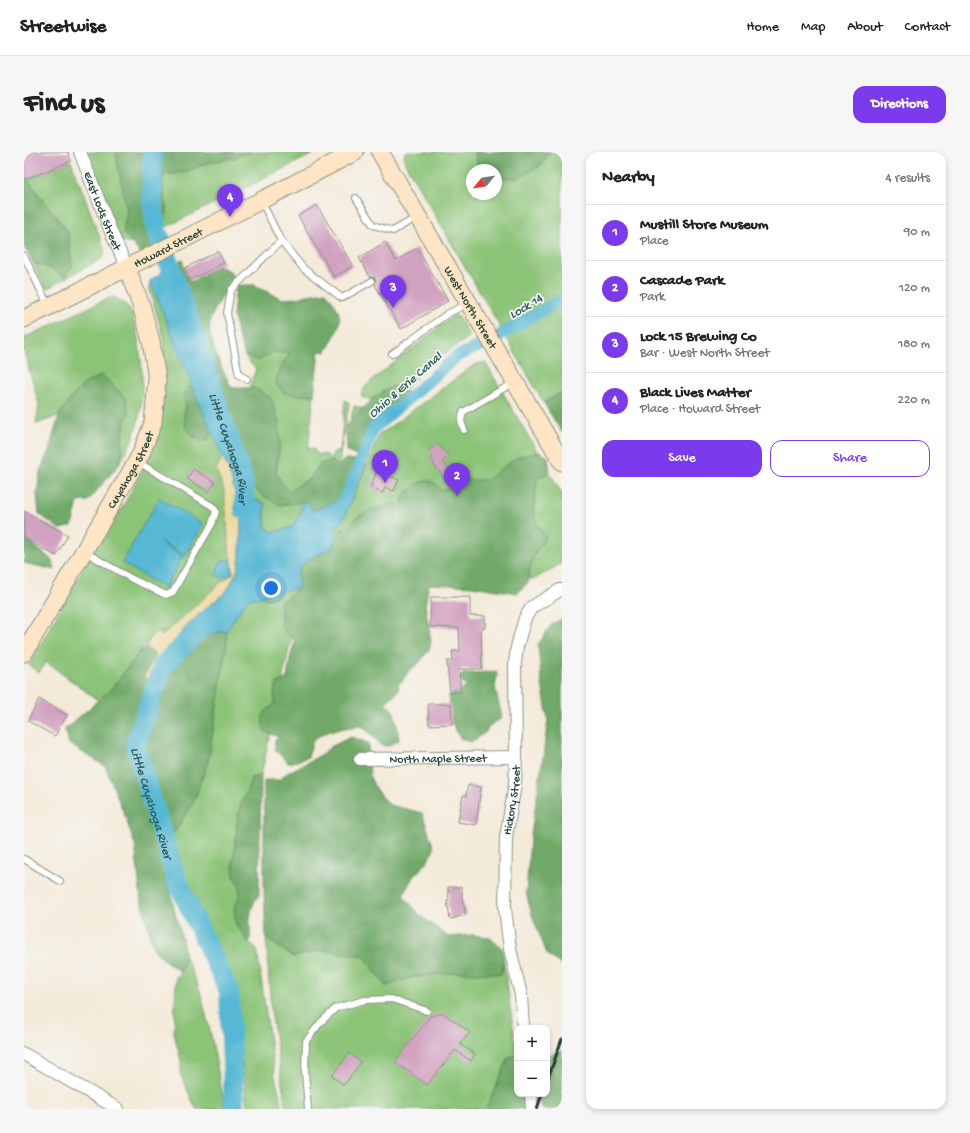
<!DOCTYPE html>
<html lang="en">
<head>
<meta charset="utf-8">
<style>
  :root { --surface:#fff; --page:#f6f6f6; --text:#222; --muted:#767676; --line:#e0e0e0; --accent:#7c3aed }
  body { margin:0; font-family:"Gochi Hand",sans-serif; background:var(--page); color:var(--text) }
  .controls { position:absolute; right:12px; bottom:12px; display:grid; overflow:hidden; border-radius:8px; box-shadow:0 2px 6px #0003 }
  .controls button { width:36px; height:36px; display:grid; place-items:center; padding:0; border:0; border-bottom:1px solid var(--line); background:var(--surface); color:var(--text); font:20px sans-serif }
  .compass { position:absolute; left:442px; top:12px; width:36px; height:36px; border-radius:50%; background:var(--surface); box-shadow:0 2px 6px #0003; rotate:240deg }
  .you { position:absolute; left:247px; top:436px; width:14px; height:14px; margin:-10px; border:3px solid #fff; border-radius:50%; background:#1a73e8; box-shadow:0 0 0 6px #1a73e833 }
  .badge { display:grid; place-items:center; width:26px; height:26px; border-radius:50%; background:var(--accent); color:#fff; font-size:13px; font-weight:700 }
  .pin { position:absolute; translate:-50% -33px; filter:drop-shadow(0 1px 2px #0008) }
  .pin::after { content:''; position:absolute; top:21px; width:14px; height:12px; background:inherit; clip-path:polygon(0 0,100% 0,50% 100%) }
  .list { margin:0; padding:0; list-style:none }
  h2 { display:flex; justify-content:space-between; align-items:center; height:52px; margin:0; padding:0 16px; font-size:17px }
  h2 small { font-size:13px; font-weight:400; color:var(--muted) }
  .list li { display:grid; grid-template-columns:26px 1fr auto; gap:12px; align-items:center; box-sizing:border-box; height:56px; padding:0 16px; border-top:1px solid var(--line) }
  .list b { display:block; font-size:15px; white-space:nowrap }
  .list p { margin:0; font-size:13px; white-space:nowrap; color:var(--muted) }
  .list em { font-size:13px; font-style:normal; color:var(--muted) }
  .actions { display:flex; gap:8px; padding:12px 16px }
  .actions a { flex:1; padding:9px 0; border:1px solid var(--accent); border-radius:12px; text-align:center; font-size:14px; color:var(--accent) }
  .actions .main { background:var(--accent); color:#fff }
  .map { position:relative; flex:none; width:538px; height:957px; overflow:hidden; border-radius:12px }
  header { display:flex; align-items:center; gap:24px; box-sizing:border-box; height:56px; padding:0 20px; background:var(--surface); border-bottom:1px solid var(--line) }
  header strong { font-size:19px }
  nav { display:flex; gap:22px; margin-inline-start:auto; font-size:14px }
  .intro { display:flex; align-items:center; justify-content:space-between; box-sizing:border-box; height:96px; padding:0 24px }
  h1 { margin:0; font-size:28px }
  .button { padding:10px 18px; border-radius:12px; background:var(--accent); color:#fff; font-size:14px; font-weight:700 }
  main { display:flex; gap:24px; padding:0 24px }
  aside { flex:1; background:var(--surface); border-radius:12px; box-shadow:0 2px 6px #0003 }
  .map>svg:first-child { display:block }
  .green { fill:#8bc377; stroke:#558056; fill-rule:evenodd }
  .forest { fill:#70a968; stroke:#48734e }
  .sand { fill:#eeda9e; stroke:#868c69 }
  .water { fill:#56b8d4; stroke:#3a7a84 }
  .lines { fill:none; stroke-linecap:round; stroke-linejoin:round }
  .canal { stroke:#56b8d4; stroke-width:12 }
  .river { stroke:#56b8d4; stroke-width:20 }
  .building { fill:#d1a1c0 }
  .lane-casing { stroke:#8a9486; stroke-width:8 }
  .street-casing { stroke:#8a9486; stroke-width:14 }
  .secondary-casing { stroke:#8a9486; stroke-width:19 }
  .lane { stroke:#fff; stroke-width:6 }
  .street { stroke:#fff; stroke-width:12 }
  .secondary { stroke:#fde5c5; stroke-width:17 }
  .rail { stroke:#1f3d34; stroke-width:3 }
  .labels { text-anchor:middle; stroke-width:3.5; stroke-linejoin:round; paint-order:stroke }
  .street-label { font-size:12px; fill:#1f3d34; stroke:#f6f6f2 }
  .water-label { font-size:13px; font-style:italic; fill:#2d5c5c; stroke:#f6f6f2 }
</style>
</head>
<body>
<header>
<strong>Streetwise</strong>
<nav><a>Home</a><a>Map</a><a>About</a><a>Contact</a></nav>
</header>
<div class="intro"><h1>Find us</h1><a class="button">Directions</a></div>
<main>
<div class="map">
<svg width="538" height="957" viewBox="0 0 538 957">
  <rect width="100%" height="100%" fill="#f6f6f2"/>
  <filter id="ink" filterUnits="userSpaceOnUse"><feTurbulence type="fractalNoise" baseFrequency=".025" numOctaves="2"/><feDisplacementMap in="SourceGraphic" scale="8" xChannelSelector="R" yChannelSelector="G"/><feConvolveMatrix kernelMatrix="1 2 1 2 8 2 1 2 1" color-interpolation-filters="sRGB"/></filter>
  <filter id="wash" filterUnits="userSpaceOnUse"><feTurbulence type="fractalNoise" baseFrequency=".012" numOctaves="4" result="noise"/><feDisplacementMap in="SourceGraphic" scale="16" xChannelSelector="R" yChannelSelector="G"/><feGaussianBlur stdDeviation="0.9" result="paint"/><feColorMatrix in="noise" values="0 0 0 0 0 0 0 0 0 0 0 0 0 0 0 0 0 1.4 0 .05"/><feComposite in="paint" operator="in"/></filter>
  <g filter="url(#wash)">
    <rect width="100%" height="100%" fill="#f4ead9"/>
    <!-- green -->
    <path class="green" d="M60,0H293L108,92L98,89L74,38Z
      M381,0H538V240L520,251L381,11L380,5ZM448,18H472V42H448Z
      M47,9L81,99L79,105L77,107L22,137L9,111L26,116L41,124L48,114L44,80L3,27Z
      M126,129L199,305L192,317L200,338L206,403L208,407L209,422L196,431L138,484L126,486L89,535L75,549L22,510L15,521L5,513L57,420L78,385L98,356L119,317L134,279L139,255L141,227L139,184L125,136Z
      M87,145H91C95,149 98,149 101,152C107,156 109,168 111,174C114,183 115,192 116,201C122,241 117,282 93,315L98,303V289L101,268L105,261L48,245L35,264L12,272L15,252L0,200V186Z
      M430,163L435,165L446,185L420,202L394,222L380,239L369,234L352,244L347,248L343,246H339L337,243L342,234L346,230Z
      M250,200L266,202L258,212L272,243H290L284,296L290,297L293,302L303,303L308,309L296,312L286,326L264,340L252,322L256,290L231,236H225L232,217L224,209L221,204L234,208Z
      M461,210L538,342V411L509,428L347,364L278,480L309,383L321,364L355,283L450,213Z
      M321,248L325,251L316,303V308L313,310H310C306,306 307,302 311,299H316Z
      M330,254L339,256L326,270Z
      M218,325L238,343L256,353L278,350C277,361 274,368 267,376L250,380L241,375V352L229,347Z
      M275,436L256,451L269,479L237,623L227,626L223,639L218,648L214,664L209,711L210,725L216,735L212,772L225,791L233,798L251,925L259,957H223C219,919 216,880 206,842L205,848V839L153,729L142,694L169,651L184,610L203,489L202,479L224,447L237,445L247,440Z
      M242,786L270,805L299,798L340,804L362,834L389,825L438,820L477,822L480,812L493,903L485,905L462,957H262L247,858Z
      M161,804L176,839L187,883L201,957H172L157,924V909L150,881L152,825L157,819Z"/>
    <!-- forest -->
    <path class="forest" d="M92,0H227L209,6L183,11L162,20L140,23L138,31L143,60L139,73L150,92L121,107L99,81L103,58L93,10Z
      M451,0H526L516,14L494,26H472V18H458L454,15Z
      M0,25H1L44,80L48,114L41,125L26,116L9,111L0,95Z
      M158,107L161,120L166,130L194,114L206,119L210,127C203,137 188,159 186,170C183,185 200,223 208,236H231L247,246L255,271L256,290L252,322L265,340L286,326L296,312L308,309L311,312L316,311L322,307L332,308L342,314L328,346L312,349L293,358H288L283,350L256,353L238,343L218,325L181,213L145,115Z
      M212,133H230L258,147L274,146L283,143L302,140C324,167 316,173 302,200L295,199L290,243H272L260,241L251,231L258,212L266,202L250,200L234,208L221,204L214,183L209,164Z
      M78,223L102,246L105,261L101,268L98,289V303L93,315L64,349L54,350L48,374L36,377L15,362L13,343L16,319L25,298L35,264L48,245L60,232Z
      M173,233L188,279L184,288L178,289L169,284L162,276L160,264L162,253L159,241L165,235Z
      M369,234L382,240L381,254L370,266L361,270L348,287L343,300L333,305L323,299L322,274L331,264L352,244Z
      M538,240V281L520,251Z
      M515,300L524,305L526,320L513,327L509,364L522,386L511,402L506,417L504,431L493,441L448,434L405,432L401,453L407,489L405,498L395,511L385,519L379,528L374,532L375,538L360,552L369,557L373,571L375,588L365,594L357,593L348,583L338,574C325,575 298,578 289,589C287,593 286,600 284,605L273,609L264,611L251,598V588L255,585L241,580C236,566 238,560 251,552L250,540L253,531L263,526L266,507L271,489L259,478L257,469L256,450L275,436C268,409 288,405 307,397L312,385L318,377L325,378L330,367L347,357L373,352L379,358L378,345C385,339 395,327 406,329C410,330 415,335 419,338L436,333L443,328H463L485,311L496,304Z
      M0,386L5,389L29,409L31,418L0,411Z
      M538,467V814L523,802L508,763L502,741L506,689L519,605L524,567L517,526L514,493L527,473Z
      M155,478L186,483L196,479H202L203,489L184,610L169,651L138,697L150,757L158,786L161,804L157,820L141,809L129,796L117,748L111,693L101,664L81,614L45,592L41,577L67,555L89,535L115,501L122,495L126,486L132,480Z
      M472,519L473,523L471,535L478,566L465,574L461,581L447,590L436,586L428,571L424,557L425,543L434,540L443,534L439,531L436,525L440,521H452Z
      M327,585L344,591L346,625L352,638L366,653L398,661L410,696L403,710L389,725L379,743L396,763L424,785L448,783L465,785L479,797L480,812L477,822L438,820L389,825L362,834L340,804L299,798L270,805L242,786L240,738V628H255L263,621L295,604L308,594Z
      M237,623L235,743C228,751 225,764 226,774C226,780 227,785 225,791L212,772L210,756L214,748L216,735L210,725L209,711L214,664L218,648L223,639L227,626Z
      M538,899V957H517L514,942H523V934L525,932C522,921 521,912 527,902Z
      M493,903V942H499V957H462L485,905Z"/>
    <!-- sand -->
    <path class="sand" d="M199,305L205,318L212,345L217,370L216,403L214,417L203,439L174,463L154,484L151,494L145,504L143,512L125,529L120,525L132,503L122,495L126,486L132,480L138,484L196,431L209,422L208,407L206,403L200,338L192,317Z"/>
    <!-- water -->
    <path class="water" d="M145,115L181,213L220,330L229,347L241,352V375L250,380L267,376C274,368 277,361 278,350H283L288,358H293L312,349L328,346L321,364L309,382L312,385L307,397C288,405 268,409 275,436L247,441L237,445L224,447L202,479H196L186,483L159,478L174,463L203,439L214,417L216,403L217,370L212,345L205,318L199,305L171,241L126,129Z
      M135,346L179,372L161,404L135,389L159,404L141,436L98,411Z
      M203,407L206,408L208,411V421C203,425 197,427 192,423L195,412Z"/>
    <g class="lines">
      <!-- canal -->
      <path class="canal" d="M312,361L325,338L349,277L433,204L453,195L484,179L538,147"/>
      <!-- river -->
      <g class="river">
        <path id="s1" d="M128,0V49L132,76L169,179L220,330V358"/>
        <path id="s2" d="M191,462L139,513L111,593L153,729L205,839L210,957"/>
      </g>
    </g>
    <g id="blocks">
      <!-- building -->
      <path class="building" d="M0,0H44L47,9L0,28Z
        M293,53L329,114L310,125L274,64Z
        M361,90L372,109L393,96L424,149L377,177L351,133L352,129V126L348,125H346L335,106Z
        M194,99L200,111L166,128L161,116Z
        M413,291L425,304L418,310L428,321L421,327L409,312L410,311L408,308V304L404,300Z
        M169,317L191,330L185,340L163,327Z
        M353,319L375,328L370,339L361,335L359,341L346,336Z
        M0,359L44,383L32,404L0,386Z
        M407,445H446V464H461V476H457L458,517H435L437,540L426,541L423,509H429L428,499H436L435,476L406,475Z
        M15,547L43,563L31,584L4,569Z
        M404,552H427L428,572L405,573Z
        M444,633L457,635L452,673L434,670L439,643L442,644Z
        M424,735H438V746L442,763L426,767L423,749H425Z
        M419,861L446,880L436,892L451,902L447,909L431,898L403,933L371,910L406,864Z
        M325,901L337,910L320,933L308,924Z"/>
    </g>
  </g>
  <g filter="url(#ink)">
    <use href="#blocks" fill-opacity="0" stroke="#8a9486" stroke-width="1"/>
    <g class="lines">
      <!-- lane casing -->
      <g class="lane-casing">
        <path id="lane" d="M332,46L349,73L369,79L393,65
          M238,50L257,89L280,117L318,146L348,129
          M0,104L24,153
          M368,202L423,162L443,152
          M223,227L215,223L203,161L207,138L257,89
          M440,278L437,269L439,260L489,231
          M61,400L108,427L142,443L149,440L159,422L188,372L192,359L188,354L114,310
          M0,707L36,729
          M284,957L281,920L282,889L296,871L312,856L341,848L368,847L403,859"/>
      </g>
      <!-- street casing -->
      <g class="street-casing">
        <g id="street">
          <path id="s3" d="M56,0L87,80L103,116"/>
          <path id="s4" d="M336,607L492,605"/>
          <path id="s5" d="M499,876L497,843L486,797L481,757L482,685L491,633L492,605L491,511L493,495L497,480L501,466L508,455L536,438H538"/>
          <path d="M0,902L94,957"/>
          <path d="M507,942L508,957"/>
        </g>
      </g>
      <!-- secondary casing -->
      <g class="secondary-casing">
        <g id="secondary">
          <path id="s6" d="M356,0L538,310"/>
          <path id="s7" d="M0,167L252,41L331,0"/>
          <path id="s8" d="M0,501L117,302L129,271L133,228L127,189L117,153L103,116"/>
        </g>
      </g>
      <!-- lane -->
      <use href="#lane" class="lane"/>
      <!-- street -->
      <use href="#street" class="street"/>
      <!-- secondary -->
      <use href="#secondary" class="secondary"/>
      <!-- rail -->
      <path class="rail" d="M523,929L538,887
        M513,957L518,942"/>
    </g>
  </g>
  <g class="labels">
    <!-- street labels -->
    <g class="street-label">
      <text dy="4" stroke="none"><textPath href="#s3" startOffset="63">East Lods Street</textPath></text>
      <text dy="4" stroke="none"><textPath href="#s7" startOffset="161">Howard Street</textPath></text>
      <text dy="4" stroke="none"><textPath href="#s6" startOffset="180">West North Street</textPath></text>
      <text dy="4" stroke="none"><textPath href="#s8" startOffset="212">Cuyahoga Street</textPath></text>
      <text dy="4" stroke="none"><textPath href="#s4" startOffset="78">North Maple Street</textPath></text>
      <text dy="4" stroke="none"><textPath href="#s5" startOffset="230">Hickory Street</textPath></text>
    </g>
    <!-- water labels -->
    <g class="water-label">
      <text transform="translate(501 153) rotate(-31)" y="5">Lock 14</text>
      <text transform="translate(380 232) rotate(-41)" y="5">Ohio &amp; Erie Canal</text>
      <text dy="5" stroke="none"><textPath href="#s1" startOffset="309">Little Cuyahoga River</textPath></text>
      <text dy="5" stroke="none"><textPath href="#s2" startOffset="218">Little Cuyahoga River</textPath></text>
    </g>
  </g>
</svg>
<div class="controls">
<button>+</button>
<button>−</button>
</div>
<svg class="compass" viewBox="-18 -18 36 36"><path d="M0-13l5 13h-10z" fill="#e53935"/><path d="M0 13l5-13h-10z" fill="#767676"/></svg>
<div class="you"></div>
<div class="pin badge" style="left:361px;top:331px">1</div>
<div class="pin badge" style="left:433px;top:344px">2</div>
<div class="pin badge" style="left:369px;top:156px">3</div>
<div class="pin badge" style="left:206px;top:65px">4</div>
</div>
<aside>
<h2>Nearby<small>4 results</small></h2>
<ul class="list">
<li><span class="badge">1</span><div><b>Mustill Store Museum</b><p>Place</p></div><em>90 m</em></li>
<li><span class="badge">2</span><div><b>Cascade Park</b><p>Park</p></div><em>120 m</em></li>
<li><span class="badge">3</span><div><b>Lock 15 Brewing Co</b><p>Bar · West North Street</p></div><em>180 m</em></li>
<li><span class="badge">4</span><div><b>Black Lives Matter</b><p>Place · Howard Street</p></div><em>220 m</em></li>
</ul>
<div class="actions"><a class="main">Save</a><a>Share</a></div>
</aside>
</main>
</body>
</html>
